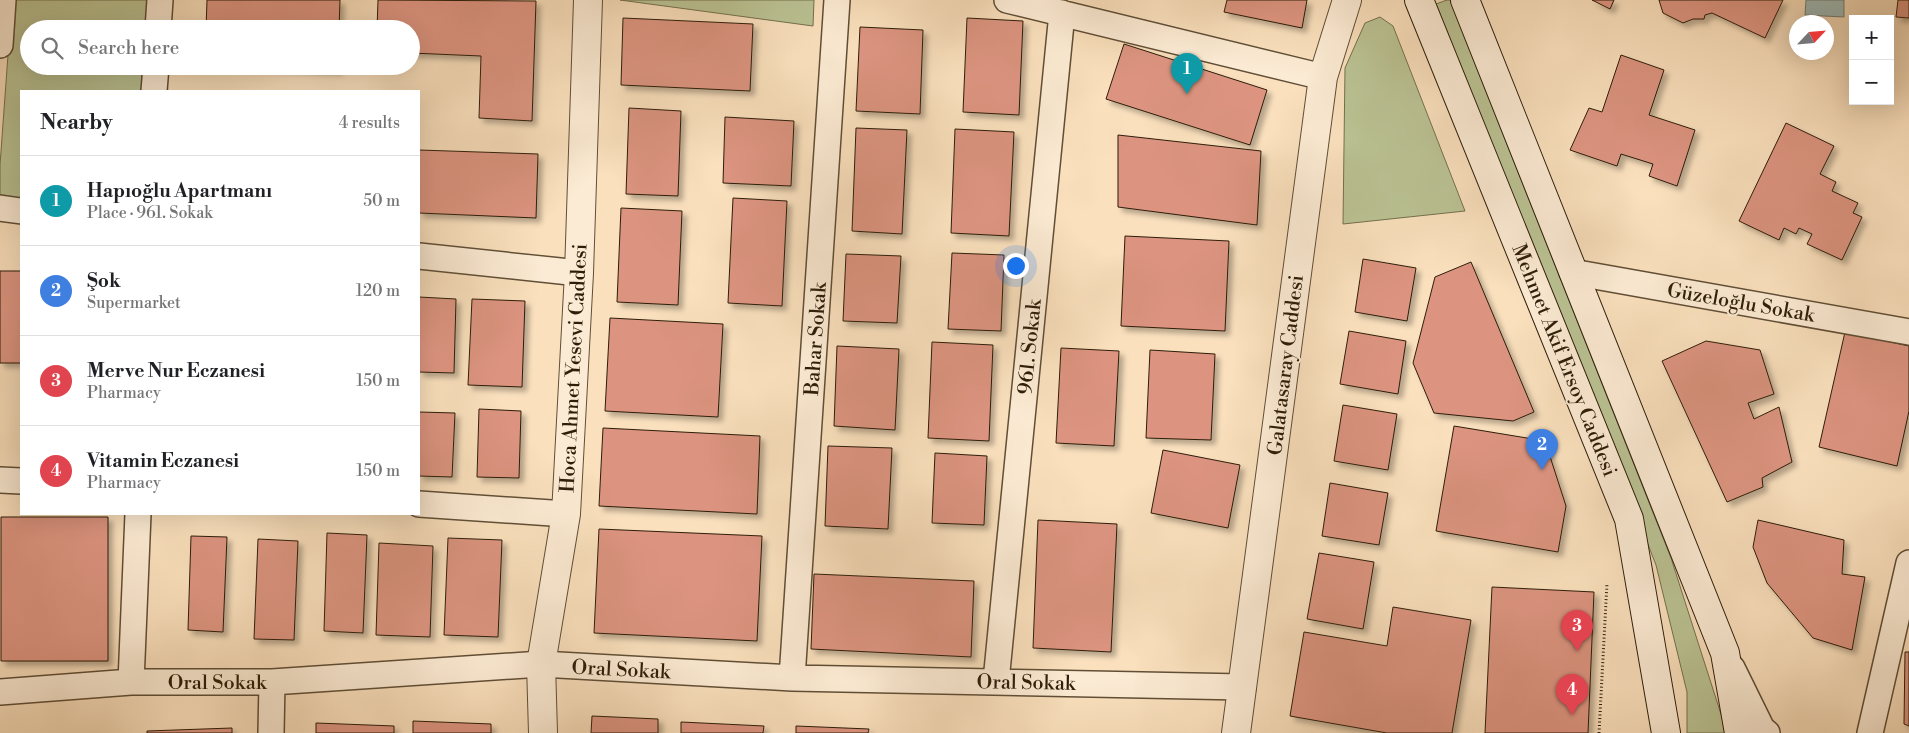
<!DOCTYPE html>
<html lang="en">
<head>
<meta charset="utf-8">
<style>
  :root { --surface:#fff; --page:#f6f6f6; --text:#202124; --muted:#757577; --line:#e0e0e0; --accent:#db2777 }
  body { margin:0; font-family:"Libre Bodoni",serif; background:var(--page); color:var(--text) }
  .controls { position:absolute; right:15px; top:15px; display:grid; overflow:hidden; border-radius:0px; box-shadow:0 5px 20px #0002 }
  .controls button { width:45px; height:45px; display:grid; place-items:center; padding:0; border:0; border-bottom:1px solid var(--line); background:var(--surface); color:var(--text); font:25px sans-serif }
  .compass { position:absolute; left:1789px; top:15px; width:45px; height:45px; border-radius:50%; background:var(--surface); box-shadow:0 5px 20px #0002; rotate:64deg }
  .you { position:absolute; left:1015px; top:265px; width:18px; height:18px; margin:-12px; border:4px solid #fff; border-radius:50%; background:#1a73e8; box-shadow:0 0 0 8px #1a73e833 }
  .badge { display:grid; place-items:center; width:32px; height:32px; border-radius:50%; background:var(--accent); color:#fff; font-size:16px; font-weight:700 }
  .pin { position:absolute; translate:-50% -41px; filter:drop-shadow(0 1px 2px #0008) }
  .pin::after { content:''; position:absolute; top:26px; width:18px; height:15px; background:inherit; clip-path:polygon(0 0,100% 0,50% 100%) }
  .list { margin:0; padding:0; list-style:none }
  h2 { display:flex; justify-content:space-between; align-items:center; height:65px; margin:0; padding:0 20px; font-size:21px }
  h2 small { font-size:16px; font-weight:400; color:var(--muted) }
  .list li { display:grid; grid-template-columns:32px 1fr auto; gap:15px; align-items:center; box-sizing:border-box; height:90px; padding:0 20px; border-top:1px solid var(--line) }
  .list b { display:block; font-size:19px; white-space:nowrap }
  .list p { margin:0; font-size:16px; white-space:nowrap; color:var(--muted) }
  .list em { font-size:16px; font-style:normal; color:var(--muted) }
  .icon { flex:none; width:28px; height:28px; fill:none; stroke:currentColor; stroke-width:2; stroke-linecap:round; stroke-linejoin:round }
  .map { position:relative; flex:none; width:1909px; height:733px; overflow:hidden }
  .search { position:absolute; background:var(--surface); box-shadow:0 5px 20px #0002; left:20px; top:20px; width:400px; height:55px; display:flex; align-items:center; gap:12px; box-sizing:border-box; padding:0 18px; border-radius:28px; color:var(--muted); font-size:19px }
  .panel { position:absolute; background:var(--surface); box-shadow:0 5px 20px #0002; left:20px; top:90px; width:400px; height:425px; border-radius:0px }
  .map>svg:first-child { display:block }
  .green { fill:#bbc394; stroke:#74704e }
  .water { fill:#9fbbb8; stroke:#717c72 }
  .building { fill:#dc9480; stroke:#2d1d09; filter:url(#shadow) }
  .lines { fill:none; stroke-linecap:round; stroke-linejoin:round }
  .minor-casing { stroke:#604e36; stroke-width:28 }
  .tertiary-casing { stroke:#604e36; stroke-width:30 }
  .secondary-casing { stroke:#2d1d09; stroke-width:30 }
  .path { stroke:#2d1d09; stroke-width:3; stroke-dasharray:1 2.5; stroke-linecap:butt }
  .minor { stroke:#fcebd4; stroke-width:25 }
  .tertiary { stroke:#fcebd4; stroke-width:28 }
  .secondary { stroke:#fcebd4; stroke-width:28 }
  .labels { text-anchor:middle; stroke-width:4; stroke-linejoin:round; paint-order:stroke }
  .street-label { font-size:20px; fill:#2d1d09; stroke:#fcebd4 }
</style>
</head>
<body>
<div class="map">
<svg width="1909" height="733" viewBox="0 0 1909 733">
  <defs>
    <filter id="shadow"><feDropShadow dx="4.5" dy="4.5" stdDeviation="2.5" flood-color="#0004"/></filter>
  </defs>
  <rect width="100%" height="100%" fill="#fae0bd"/>
  <filter id="stains"><feTurbulence type="fractalNoise" baseFrequency=".004" numOctaves="4"/><feColorMatrix values="0 0 0 0 .2 0 0 0 0 .09 0 0 0 0 .02 0 0 0 .5 -.17"/></filter>
  <radialGradient id="worn" r=".72"><stop offset=".6" stop-color="#630" stop-opacity="0"/><stop offset="1" stop-color="#630" stop-opacity=".3"/></radialGradient>
  <!-- green -->
  <path class="green" d="M12,0H151L149,29H29V66H147L145,91H21V205L0,202V165Z
    M620,0H814L813,26Z
    M1447,0H1450L1671,558L1727,733H1687V692L1656,565L1436,4Z
    M1380,17L1393,26L1465,211L1343,224L1345,68L1365,23Z"/>
  <!-- water -->
  <path class="water" d="M1806,0H1844V17L1805,15Z"/>
  <!-- building -->
  <path class="building" d="M207,0H340L339,29H206Z
    M378,0L536,1L532,121L479,118L481,56L411,53V29H377Z
    M1227,0H1307L1302,28L1224,12Z
    M1592,0H1614L1610,9Z
    M1659,0H1783L1765,38L1712,13L1705,15L1704,19H1693L1683,23L1663,13Z
    M1898,0H1909V18L1896,17Z
    M623,18L753,24L750,91L621,85Z
    M967,18L1023,21L1019,115L963,112Z
    M860,27L923,30L920,114L856,111Z
    M1124,44L1267,90L1250,145L1106,99Z
    M1621,55L1664,70L1649,115L1695,130L1677,186L1649,176L1653,164L1621,154L1617,166L1570,150L1589,108L1602,112Z
    M244,66H338V70Z
    M629,108L681,111L678,196L626,194Z
    M725,117L794,121L791,186L723,183Z
    M1786,123L1834,146L1820,174L1836,182L1832,191L1858,203L1853,213L1862,217L1842,260L1807,244L1812,234L1799,228L1796,234L1784,228L1779,240L1739,221Z
    M856,128L907,130L902,234L852,231Z
    M955,129L1014,132L1009,236L951,233Z
    M1118,135L1261,151L1257,225L1118,207Z
    M419,150L538,154L536,218L419,213Z
    M733,198L787,201L782,306L728,303Z
    M621,208L682,211L678,305L617,302Z
    M1125,236L1229,241L1225,331L1121,326Z
    M952,253L1004,255L1001,331L948,329Z
    M846,254L901,256L897,323L843,321Z
    M1363,259L1416,268L1407,321L1355,312Z
    M1471,262L1534,412L1513,421L1434,413L1413,363L1435,277Z
    M0,271H21V363H0Z
    M419,297L456,299L454,373L419,372Z
    M472,299L525,301L522,387L468,385Z
    M610,318L723,324L718,417L605,411Z
    M1349,331L1406,341L1398,394L1340,384Z
    M1845,332L1909,346V411L1897,466L1819,447Z
    M1706,341L1760,350L1774,394L1748,403L1754,419L1779,407L1792,462L1762,478L1763,487L1727,502L1662,361Z
    M932,342L993,345L989,441L928,438Z
    M837,346L899,349L895,430L834,426Z
    M1061,348L1119,351L1114,446L1056,443Z
    M1150,350L1215,354L1211,440L1146,438Z
    M1343,405L1397,414L1388,470L1334,461Z
    M479,409L521,411L519,478L477,477Z
    M419,412L455,413L452,477L419,476Z
    M1454,426L1545,441L1566,506L1558,552L1436,531Z
    M603,428L760,436L757,514L599,506Z
    M828,446L892,448L888,529L825,526Z
    M1163,450L1240,465L1228,528L1151,513Z
    M935,453L987,456L984,525L932,523Z
    M1330,483L1388,493L1379,545L1322,536Z
    M1,517H108V661H1Z
    M1038,520L1117,524L1111,652L1033,648Z
    M1758,520L1844,540L1842,574L1865,577L1852,650L1813,638L1767,583L1753,547Z
    M599,529L762,536L757,641L594,633Z
    M327,533L367,535L363,633L324,631Z
    M191,536L227,537L223,632L188,630Z
    M448,538L502,540L498,637L444,635Z
    M258,539L298,541L294,640L254,639Z
    M379,543L433,546L430,637L376,635Z
    M1319,553L1374,562L1363,629L1307,619Z
    M814,574L974,581L971,657L811,649Z
    M1492,587L1594,592L1588,733H1485Z
    M1393,607L1471,620L1452,733H1387L1290,716L1304,632L1387,646Z
    M1905,652H1909V726L1904,724Z
    M592,716L658,719V733H591Z
    M413,721L491,724V733H413Z
    M681,722L764,726L763,733H681Z
    M316,723L394,726V733H316Z
    M796,726L869,729L868,733H796Z
    M232,728V733H147V731Z"/>
  <g class="lines">
    <!-- minor casing -->
    <g class="minor-casing">
      <path id="minor" d="M1007,0L1323,77
        M158,29L160,0
        M0,45L3,0
        M154,91L156,66
        M0,208L21,211
        M419,256L579,273
        M1572,272L1909,332
        M0,480L21,481
        M419,504L566,514
        M1732,668L1762,729L1767,733
        M792,678L837,0
        M996,681L1062,13
        M131,682L138,514
        M0,692L131,682H272L541,664L792,678L1243,687
        M271,733L272,682
        M1870,733L1909,563"/>
    </g>
    <!-- tertiary casing -->
    <g class="tertiary-casing">
      <path id="tertiary" d="M543,733L541,664L566,514L579,273L588,0
        M1236,733L1323,77L1347,0"/>
    </g>
    <!-- secondary casing -->
    <g class="secondary-casing">
      <path id="secondary" d="M1419,0L1629,519L1666,733
        M1465,0L1725,653L1739,733"/>
    </g>
    <!-- path -->
    <path class="path" d="M1599,733L1607,583"/>
    <!-- minor -->
    <use href="#minor" class="minor"/>
    <!-- tertiary -->
    <use href="#tertiary" class="tertiary"/>
    <!-- secondary -->
    <use href="#secondary" class="secondary"/>
  </g>
  <g class="labels">
    <!-- street labels -->
    <g class="street-label">
      <text transform="translate(1741 302) rotate(10)" y="7">Güzeloğlu Sokak</text>
      <text transform="translate(815 339) rotate(-86)" y="7">Bahar Sokak</text>
      <text transform="translate(1029 347) rotate(-84)" y="7">961. Sokak</text>
      <text transform="translate(1565 360) rotate(68)" y="7">Mehmet Akif Ersoy Caddesi</text>
      <text transform="translate(1285 365) rotate(-83)" y="7">Galatasaray Caddesi</text>
      <text transform="translate(573 368) rotate(-87)" y="7">Hoca Ahmet Yesevi Caddesi</text>
      <text transform="translate(621 669) rotate(3)" y="7">Oral Sokak</text>
      <text x="217" y="689">Oral Sokak</text>
      <text transform="translate(1026 682) rotate(1)" y="7">Oral Sokak</text>
    </g>
  </g>
  <rect width="100%" height="100%" filter="url(#stains)"/>
  <rect width="100%" height="100%" fill="url(#worn)"/>
</svg>
<div class="controls">
<button>+</button>
<button>−</button>
</div>
<svg class="compass" viewBox="-18 -18 36 36"><path d="M0-13l5 13h-10z" fill="#e53935"/><path d="M0 13l5-13h-10z" fill="#757577"/></svg>
<div class="you"></div>
<div class="pin badge" style="left:1187px;top:94px;background:#0f9aa8">1</div>
<div class="pin badge" style="left:1542px;top:470px;background:#3f7fe0">2</div>
<div class="pin badge" style="left:1577px;top:651px;background:#e0444e">3</div>
<div class="pin badge" style="left:1572px;top:715px;background:#e0444e">4</div>
<div class="search"><svg class="icon" aria-label="search" viewBox="0 0 24 24"><circle cx="10" cy="10" r="6"/><path d="M15 15l6 6"/></svg>Search here</div>
<section class="panel">
<h2>Nearby<small>4 results</small></h2>
<ul class="list">
<li><span class="badge" style="background:#0f9aa8">1</span><div><b>Hapıoğlu Apartmanı</b><p>Place · 961. Sokak</p></div><em>50 m</em></li>
<li><span class="badge" style="background:#3f7fe0">2</span><div><b>Şok</b><p>Supermarket</p></div><em>120 m</em></li>
<li><span class="badge" style="background:#e0444e">3</span><div><b>Merve Nur Eczanesi</b><p>Pharmacy</p></div><em>150 m</em></li>
<li><span class="badge" style="background:#e0444e">4</span><div><b>Vitamin Eczanesi</b><p>Pharmacy</p></div><em>150 m</em></li>
</ul>
</section>
</div>
</body>
</html>
